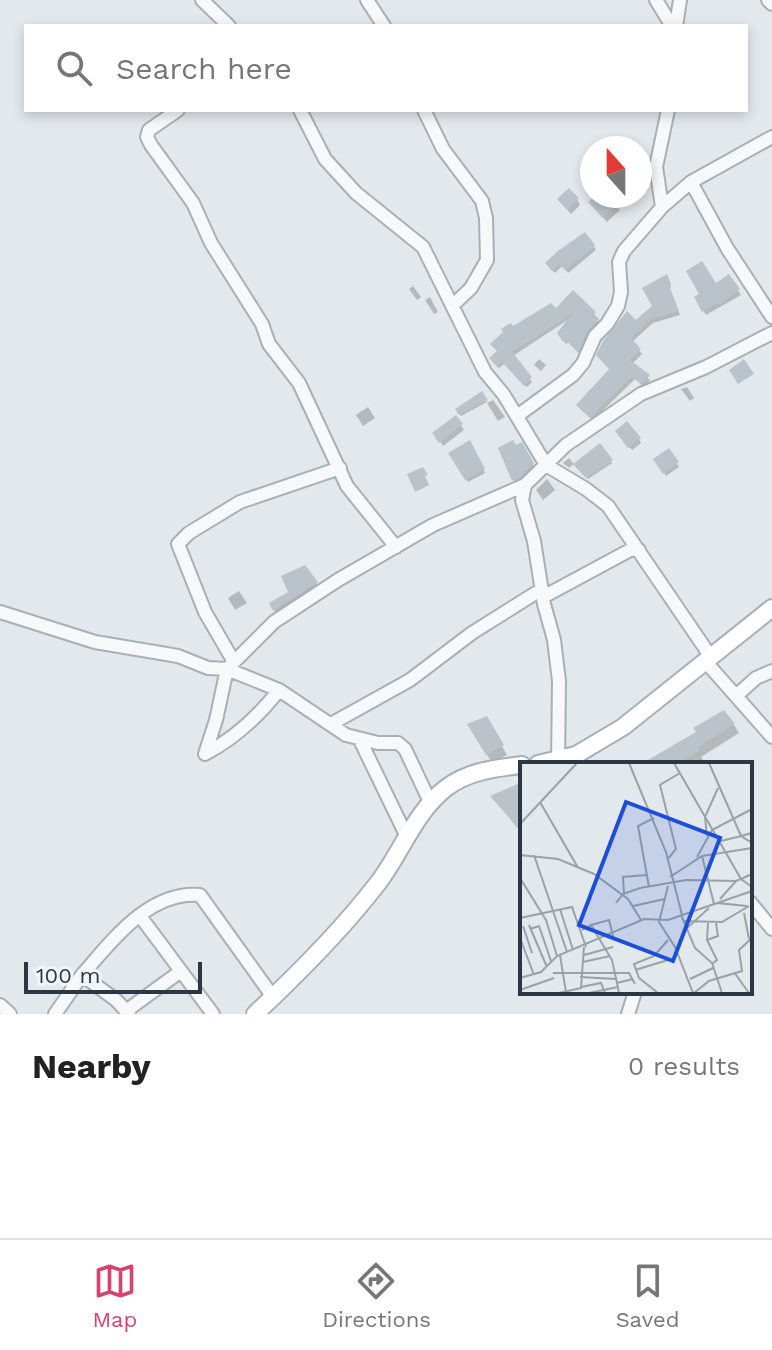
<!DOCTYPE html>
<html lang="en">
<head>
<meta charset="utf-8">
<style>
  :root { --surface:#fff; --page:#f2f2f2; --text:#222; --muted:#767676; --line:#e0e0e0; --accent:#d4446e }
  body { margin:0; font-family:"Work Sans",sans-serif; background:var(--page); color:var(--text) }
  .compass { position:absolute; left:580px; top:136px; width:72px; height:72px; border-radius:50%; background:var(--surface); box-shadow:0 4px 12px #0003; rotate:339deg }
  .scale { position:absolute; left:24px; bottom:20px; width:178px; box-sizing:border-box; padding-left:8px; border:4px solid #2a3845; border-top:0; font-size:22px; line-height:28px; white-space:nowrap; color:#2a3845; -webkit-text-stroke:6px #f3f6f9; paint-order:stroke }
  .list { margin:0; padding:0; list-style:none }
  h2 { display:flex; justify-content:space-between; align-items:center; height:104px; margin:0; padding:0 32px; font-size:34px }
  h2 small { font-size:26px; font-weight:400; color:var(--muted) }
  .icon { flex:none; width:44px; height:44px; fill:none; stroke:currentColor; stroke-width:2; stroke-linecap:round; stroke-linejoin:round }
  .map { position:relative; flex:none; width:772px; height:1014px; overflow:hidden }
  .search { position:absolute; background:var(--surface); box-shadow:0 4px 12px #0003; left:24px; right:24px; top:24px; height:88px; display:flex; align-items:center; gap:20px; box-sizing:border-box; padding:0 28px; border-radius:0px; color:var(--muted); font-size:30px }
  .sheet { height:224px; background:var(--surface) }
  nav { display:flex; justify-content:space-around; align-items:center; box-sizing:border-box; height:112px; border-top:2px solid var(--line); background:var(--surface); font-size:22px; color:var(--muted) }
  nav a { display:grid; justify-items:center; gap:4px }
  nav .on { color:var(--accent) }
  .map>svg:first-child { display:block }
  .shadow { fill:#0003 }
  .building { fill:#bac2ca }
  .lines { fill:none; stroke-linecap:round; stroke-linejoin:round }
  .street-casing { stroke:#a8b0b7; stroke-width:16 }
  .secondary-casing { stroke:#a8b0b7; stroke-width:20 }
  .street { stroke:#f6f8fa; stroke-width:12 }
  .secondary { stroke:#fff; stroke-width:16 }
  .inset-road { fill:none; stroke:#99a2a9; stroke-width:2 }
  .view { fill:#1d4ed8; fill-opacity:0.15; stroke:#1d4ed8; stroke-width:4 }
  .inset-edge { fill:none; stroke:#2a3845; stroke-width:4 }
</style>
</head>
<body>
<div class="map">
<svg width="772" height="1014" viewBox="0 0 772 1014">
  <rect width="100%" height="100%" fill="#e3e8ec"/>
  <!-- shadow -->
  <path class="shadow" d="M598,196H609L620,210L607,222L594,208Z
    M577,199L580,205L571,214L559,200Z
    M585,234L596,250L568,273L562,266L555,273L549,267Z
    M729,277L741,295L706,315L696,298Z
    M669,280L671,288L669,289L680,315L653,323L632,342L642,354L632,364L650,380L644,387L635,379L593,420L580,409L611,370L636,323L654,306Z
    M413,286L421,297L417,300L409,289Z
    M430,297L438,312L434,314L425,300Z
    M556,311L594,313L599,323L588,335L580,354L569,342L566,344L559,333L569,319L513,356L532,382L527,387L504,364L499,368L493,362L513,328Z
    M539,359L546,365L541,371L534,365Z
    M687,387L694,398L690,401L681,389Z
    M482,394L487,402L461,416L458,410Z
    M493,400L505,417L498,421L487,403Z
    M368,407L375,418L363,426L356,415Z
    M456,418L464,430L443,446L435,433Z
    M619,435L639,439L641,443L632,450Z
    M470,443L485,473L468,482L451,454Z
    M521,445L536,469L517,485L514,480L515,448Z
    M600,445L612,463L588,479L576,467Z
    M669,451L679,467L666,476L656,460Z
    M569,458L574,464L569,468L563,463Z
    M547,479L555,490L543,500L536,490Z
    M304,567L320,588L277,615L271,604L291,593Z
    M239,591L247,603L235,610L228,598Z
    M486,718L507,755L492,763L470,725Z
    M734,725L739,733L701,757L703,759L695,764H644Z
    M522,784V834L493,797Z"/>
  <!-- building -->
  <path class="building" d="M569,188L579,198L567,210L557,199Z
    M595,196H612L618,203L603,218L588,202Z
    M585,232L595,245L588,252L565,270L559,264L552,271L545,263L558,251Z
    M702,261L716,283L729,274L740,289L720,305L718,303L702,312L694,297L699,294L686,271Z
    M667,274L671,284L669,285L679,311L651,319L631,338L641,349L630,360L650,375L642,384L632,377L590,418L576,405L609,369L596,355L603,341L627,311L636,320L652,306L642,288Z
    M573,290L596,312L594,314L599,319L587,332L578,353L566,340L563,342L557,333L572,314L512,352L532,377L524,386L502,362L497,367L489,358L497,351L490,344L503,332L501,329L511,323L513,326L551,303L556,308Z
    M744,359L754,374L738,384L729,370Z
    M482,391L488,400L459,415L455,409Z
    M456,415L463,424L439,443L432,433Z
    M627,421L641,438L628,448L615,431Z
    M470,440L485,469L465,480L448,453Z
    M513,440L516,445L522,442L534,463L520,477L512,481L498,448Z
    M600,443L613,460L586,478L573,464Z
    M669,448L679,462L663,474L653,459Z
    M423,467L428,475L425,476L429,485L415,492L407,474Z
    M305,565L318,582L273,611L269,603L288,592L281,576Z
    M724,710L735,724L698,747L700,750L677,764H641L696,732L693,728Z
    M487,716L504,745L486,755L467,724Z
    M522,782V832L490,796Z"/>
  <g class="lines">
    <!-- street casing -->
    <g class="street-casing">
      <path id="street" d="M202,0L229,26
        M367,0L384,26
        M656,0L672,26
        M768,0L772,4
        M676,26L680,0
        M178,110L149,130L147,137L151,145L193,203L211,243L262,324L269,344L299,383L347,486L396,547
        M300,110L325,159L356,193L423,247L485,372L504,395L546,465L586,489L608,506L711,657
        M424,110L443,149L482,201L486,218L487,260L471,288L452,306
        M691,182L727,248L772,317
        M662,207L656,167L668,110
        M517,416L573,375L583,363L595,336L607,324L618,306L621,292L619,262L624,251L662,207L691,182L772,137
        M525,485L522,500L534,541L544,604L554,640L559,681L558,764
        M543,597L632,549L639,550
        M0,612L95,642L178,656L208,668L227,669L279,690L346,735L378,743H398L405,749L431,804
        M705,661L772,737
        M234,662L205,612L178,544L189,533L240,502L340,468
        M736,696L756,678L772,671
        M331,724L410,680L472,633L542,589
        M360,740L407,837
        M205,754L216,720L227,669L274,622L338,580L433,525L525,485L566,445L641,394L706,367L772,333
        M205,754C235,738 258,717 279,690
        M750,902L772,929
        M140,916L213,1014
        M82,975C111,942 149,890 200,895L273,997
        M0,1005L10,1014
        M126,1011L181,971
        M55,1014L82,975L116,1000L129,1014
        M628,1014L635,992"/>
    </g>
    <!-- secondary casing -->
    <g class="secondary-casing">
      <path id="secondary" d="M538,764L576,755L623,727L772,608
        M255,1014C299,973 341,931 378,883C401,853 415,812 446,788C468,771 496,768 522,765"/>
    </g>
    <!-- street -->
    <use href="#street" class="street"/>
    <!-- secondary -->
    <use href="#secondary" class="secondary"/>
  </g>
  <!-- overview -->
  <g transform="translate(520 762)">
    <rect width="232" height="232" fill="#e3e8ec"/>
    <path class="inset-road" d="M109,1L146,90L162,153M154,1L221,117L232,125M189,1L221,74L232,71M20,40L57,104M0,62L57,1M187,74L185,55L198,26M201,79L221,74L232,81M0,93L38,97L74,112L108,137L121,158M14,93L47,190M182,94L194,142M177,95L192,68L232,47M147,98L156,87L140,23L160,11M150,115L182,94L232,86M0,116L26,158L37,194M148,124L139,160L155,185L173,231M129,125L118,64L134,56M104,132L103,115L126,113M200,137L216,119L232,112M96,141L103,132L120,126L166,118L216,119M197,141L227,144M113,144L145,137M40,147L53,188M224,151L229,177M161,153L175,186L192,201L202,231M0,156L52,145L66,185M163,159L202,160L229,144M188,161L187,178L197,198L192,202M9,163L27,205M71,163L89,158L93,174M3,164L12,191M10,167L19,164L31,199M166,167L189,146M62,168L71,163L92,198L97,221M0,176L14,213M187,178L198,174L196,161M40,193L46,230M64,193L93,185M63,200L90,194M115,208L148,198M214,210L229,231M33,211H109L115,222M60,215L96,217M0,216L21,210L37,194L124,157L148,158L232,129M170,217L193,206M61,225L81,221L85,231M0,228L34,216M39,231L61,226L64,185M69,231L98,225M99,231L97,221L113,217M138,231L119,216L114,202L134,194L148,178M174,231L189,219L222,209L219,188L232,176"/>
    <path class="view" d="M106,40L200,76L153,199L59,163Z"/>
    <rect width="232" height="232" class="inset-edge"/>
  </g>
</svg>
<svg class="compass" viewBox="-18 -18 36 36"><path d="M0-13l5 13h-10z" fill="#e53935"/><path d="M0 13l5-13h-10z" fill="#767676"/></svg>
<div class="scale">100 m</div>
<div class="search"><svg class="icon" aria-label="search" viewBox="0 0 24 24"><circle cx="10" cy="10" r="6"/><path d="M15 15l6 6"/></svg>Search here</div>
</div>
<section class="sheet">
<h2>Nearby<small>0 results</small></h2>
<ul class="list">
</ul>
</section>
<nav>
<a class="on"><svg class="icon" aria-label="map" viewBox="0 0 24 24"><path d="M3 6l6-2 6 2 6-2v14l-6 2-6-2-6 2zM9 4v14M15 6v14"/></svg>Map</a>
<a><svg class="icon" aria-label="directions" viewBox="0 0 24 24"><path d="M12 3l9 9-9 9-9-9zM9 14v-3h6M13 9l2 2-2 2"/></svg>Directions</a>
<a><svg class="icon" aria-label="saved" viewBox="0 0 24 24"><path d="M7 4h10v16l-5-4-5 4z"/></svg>Saved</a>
</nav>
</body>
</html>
